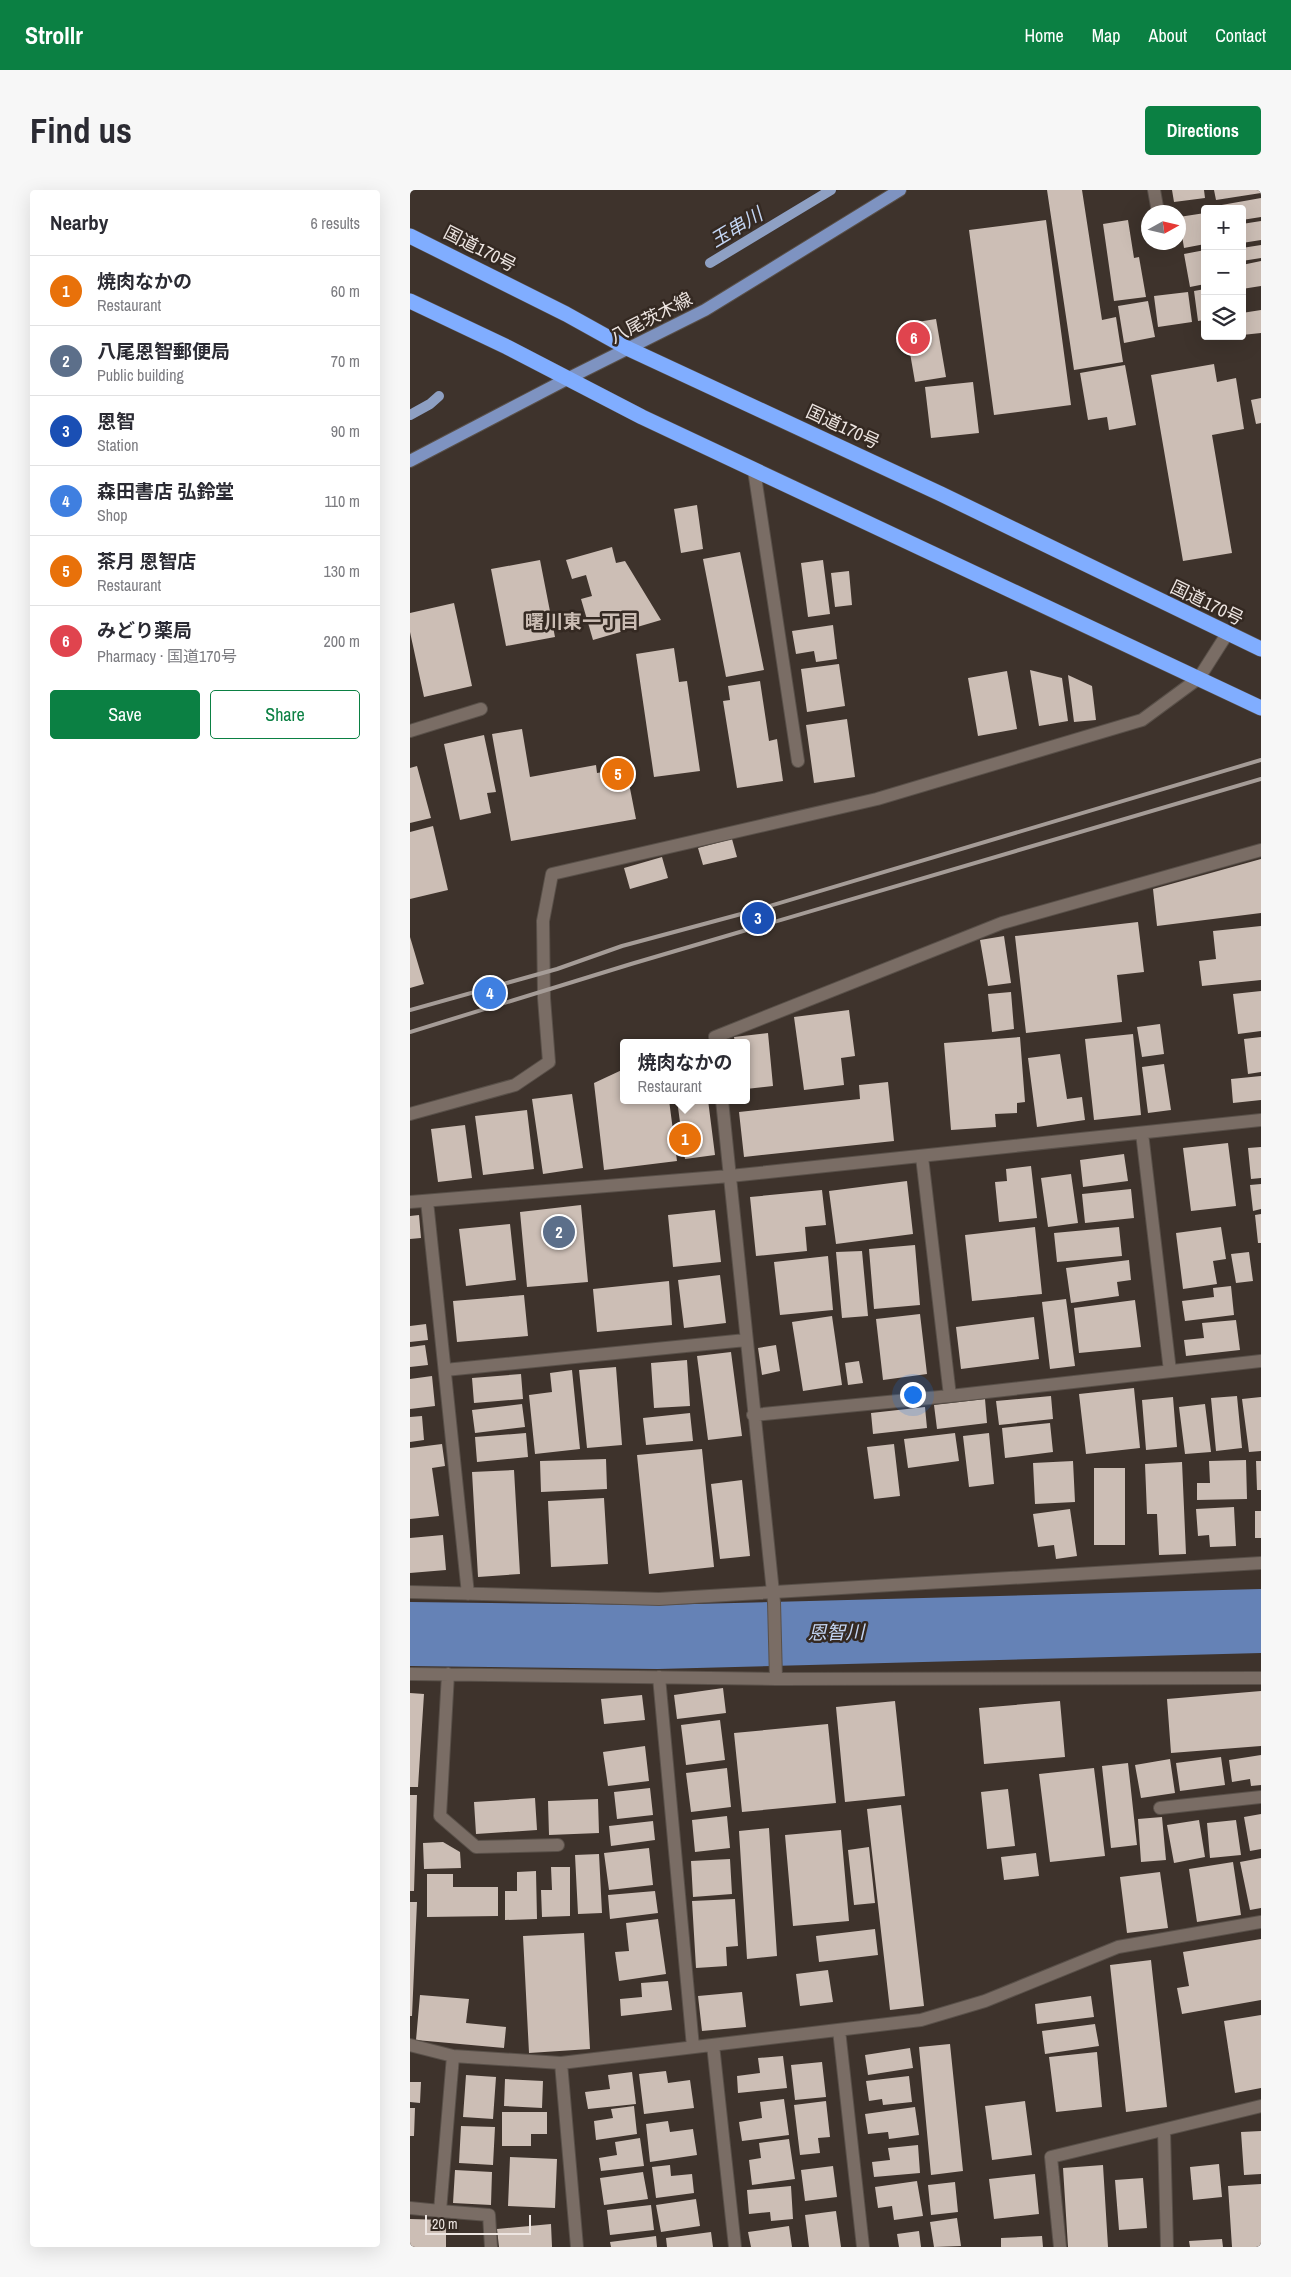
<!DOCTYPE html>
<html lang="en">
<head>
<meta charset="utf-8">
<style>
  :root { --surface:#fff; --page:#f7f7f7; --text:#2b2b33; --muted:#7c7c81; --line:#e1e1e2; --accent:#0b8043 }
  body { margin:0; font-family:"Archivo Narrow","Noto Sans JP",sans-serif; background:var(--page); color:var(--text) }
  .controls { position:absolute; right:15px; top:15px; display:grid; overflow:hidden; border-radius:5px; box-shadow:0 5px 20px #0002 }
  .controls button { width:45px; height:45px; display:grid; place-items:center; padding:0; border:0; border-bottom:1px solid var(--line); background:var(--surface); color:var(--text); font:25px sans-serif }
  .compass { position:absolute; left:731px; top:15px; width:45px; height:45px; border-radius:50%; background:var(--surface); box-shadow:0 5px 20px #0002; rotate:82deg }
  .scale { position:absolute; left:15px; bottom:12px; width:106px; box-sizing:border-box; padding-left:5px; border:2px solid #ede5e1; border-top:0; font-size:14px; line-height:18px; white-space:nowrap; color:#ede5e1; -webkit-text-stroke:4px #342922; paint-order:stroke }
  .you { position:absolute; left:502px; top:1204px; width:18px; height:18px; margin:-12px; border:4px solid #fff; border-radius:50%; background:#1a73e8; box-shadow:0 0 0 8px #1a73e833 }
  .badge { display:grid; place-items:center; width:32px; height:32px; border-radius:50%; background:var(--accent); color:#fff; font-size:16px; font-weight:700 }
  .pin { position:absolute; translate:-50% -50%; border:2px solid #fff; box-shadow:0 1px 5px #0006 }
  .popup { position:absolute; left:210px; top:849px; width:130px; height:65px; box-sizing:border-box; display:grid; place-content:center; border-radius:5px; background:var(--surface); filter:drop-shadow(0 1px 4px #0005); font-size:16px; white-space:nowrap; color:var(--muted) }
  .popup b { font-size:19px; color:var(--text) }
  .popup::after { content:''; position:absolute; left:50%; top:100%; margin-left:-10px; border:10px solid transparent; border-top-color:var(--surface) }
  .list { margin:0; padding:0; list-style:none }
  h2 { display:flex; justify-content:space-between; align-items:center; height:65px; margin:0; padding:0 20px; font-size:21px }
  h2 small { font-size:16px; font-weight:400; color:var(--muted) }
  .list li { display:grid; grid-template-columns:32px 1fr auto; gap:15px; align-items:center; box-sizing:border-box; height:70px; padding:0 20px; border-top:1px solid var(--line) }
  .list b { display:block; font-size:19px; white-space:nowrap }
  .list p { margin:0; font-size:16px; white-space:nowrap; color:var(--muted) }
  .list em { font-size:16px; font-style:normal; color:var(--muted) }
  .actions { display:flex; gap:10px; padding:15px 20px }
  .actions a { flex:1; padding:11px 0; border:1px solid var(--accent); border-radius:5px; text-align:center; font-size:18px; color:var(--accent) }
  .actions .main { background:var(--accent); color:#fff }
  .icon { flex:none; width:28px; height:28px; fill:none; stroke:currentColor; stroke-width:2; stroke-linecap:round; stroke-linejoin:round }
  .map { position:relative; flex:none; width:851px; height:2057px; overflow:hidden; border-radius:5px }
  header { display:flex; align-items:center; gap:30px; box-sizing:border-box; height:70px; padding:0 25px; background:var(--accent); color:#fff }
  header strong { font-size:24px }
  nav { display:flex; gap:28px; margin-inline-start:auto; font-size:18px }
  .intro { display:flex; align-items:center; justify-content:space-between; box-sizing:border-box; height:120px; padding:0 30px }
  h1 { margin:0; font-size:35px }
  .button { padding:12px 22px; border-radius:5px; background:var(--accent); color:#fff; font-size:18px; font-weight:700 }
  main { display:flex; gap:30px; padding:0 30px }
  aside { flex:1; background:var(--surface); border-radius:5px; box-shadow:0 5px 20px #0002 }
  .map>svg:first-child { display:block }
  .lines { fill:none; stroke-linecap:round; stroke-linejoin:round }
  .stream { stroke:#8ea0c3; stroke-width:10 }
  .river { stroke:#6582b6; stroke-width:64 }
  .building { fill:#ccbeb5 }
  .minor-casing { stroke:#595049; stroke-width:14 }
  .major-casing { stroke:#595049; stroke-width:14 }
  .highway-casing { stroke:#595049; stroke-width:16 }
  .minor { stroke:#7a6d65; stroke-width:12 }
  .major { stroke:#7e93c1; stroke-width:12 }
  .highway { stroke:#80adff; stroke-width:15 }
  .rail { stroke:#a59c97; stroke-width:4 }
  .labels { text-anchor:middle; stroke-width:5; stroke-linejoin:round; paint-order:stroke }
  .street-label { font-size:18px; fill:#ede5e1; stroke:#342922 }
  .water-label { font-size:19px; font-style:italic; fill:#c3d5f3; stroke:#342922 }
  .neighbourhood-label { font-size:19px; font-weight:bold; fill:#cbbdb4; stroke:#342922 }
</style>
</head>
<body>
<header>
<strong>Strollr</strong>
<nav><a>Home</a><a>Map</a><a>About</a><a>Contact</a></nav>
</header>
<div class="intro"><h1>Find us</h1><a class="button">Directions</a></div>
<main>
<aside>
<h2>Nearby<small>6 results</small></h2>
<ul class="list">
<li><span class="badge" style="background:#e8710a">1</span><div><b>焼肉なかの</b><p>Restaurant</p></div><em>60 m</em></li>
<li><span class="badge" style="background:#5c6f8a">2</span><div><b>八尾恩智郵便局</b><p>Public building</p></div><em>70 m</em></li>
<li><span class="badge" style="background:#1a4fb4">3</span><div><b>恩智</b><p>Station</p></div><em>90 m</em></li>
<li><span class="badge" style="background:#3f7fe0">4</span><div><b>森田書店 弘鈴堂</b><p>Shop</p></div><em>110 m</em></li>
<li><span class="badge" style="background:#e8710a">5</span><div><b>茶月 恩智店</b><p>Restaurant</p></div><em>130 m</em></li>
<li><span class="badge" style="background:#e0444e">6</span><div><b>みどり薬局</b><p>Pharmacy · 国道170号</p></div><em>200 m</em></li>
</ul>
<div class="actions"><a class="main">Save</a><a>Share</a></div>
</aside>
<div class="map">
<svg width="851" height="2057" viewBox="0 0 851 2057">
  <rect width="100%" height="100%" fill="#3e332c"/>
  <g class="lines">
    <!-- stream -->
    <path class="stream" d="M300,73L421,0
      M0,225L20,214L29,206"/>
    <!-- river -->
    <path class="river" d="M0,1444L247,1447L851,1431"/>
  </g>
  <!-- building -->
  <path class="building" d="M637,0H672L692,130L706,127L713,172L664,180Z
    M762,0H794L795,8L764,12Z
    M804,0H851V3L806,10Z
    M851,8V27L832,30V19H806V16Z
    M795,23V54L774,58L769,27Z
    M636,30L661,215L584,225L559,40Z
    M718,30L724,68L729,67L736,107L704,111L693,34Z
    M851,31V50L832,53V34Z
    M851,55V68L832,71V58Z
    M795,60V94L780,97L774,64Z
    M851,71V96L832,99V75Z
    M795,99V130L788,131L784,101Z
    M778,102L782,132L748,137L744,106Z
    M738,111L745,147L714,153L708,116Z
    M851,120V143L832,145V123Z
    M526,129L536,187L505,192L495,134Z
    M804,174L807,192L826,188L834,239L802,245L822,363L773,371L741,185Z
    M715,175L726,235L699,240L697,227L678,230L670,183Z
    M563,192L569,243L521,248L515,197Z
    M851,208V233L846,234L841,210Z
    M287,315L293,359L271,363L264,319Z
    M202,357L206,373L215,371L251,430L183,450L171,409L182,406L176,385L162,389L156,370Z
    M330,362L354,480L316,487L293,369Z
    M130,370L145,447L96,456L81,379Z
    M413,370L420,424L398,427L391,373Z
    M439,381L442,415L425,417L421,383Z
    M44,413L62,496L14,507L0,442V423Z
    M423,435L427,469L406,472L404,461L386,464L382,441Z
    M264,458L269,492L277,491L290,581L244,587L226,464Z
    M429,474L435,516L397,522L391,479Z
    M620,480L652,488L658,531L629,536Z
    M597,481L607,539L568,546L558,488Z
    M658,485L682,496L686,530L664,532Z
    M350,491L359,551L367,549L373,591L327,598L313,511L320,510L318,496Z
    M437,529L445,587L404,593L396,535Z
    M112,539L120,587L186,575L187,583L216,578L226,629L101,651L82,544Z
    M74,545L86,602L77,603L81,623L50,630L34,554Z
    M7,576L21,628L0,633V578Z
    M23,636L38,700L0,709V642Z
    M322,649L327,667L293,675L288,658Z
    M252,667L258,688L220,699L214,678Z
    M851,669V723L747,736L743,699Z
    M728,732L734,782L707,785L712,832L616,843L605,746Z
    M851,736V790L792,796L789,771L806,769L803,741Z
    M594,746L601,793L578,796L570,750Z
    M0,747L14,794L0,798Z
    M851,801V841L828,844L823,804Z
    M601,802L604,839L582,842L578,804Z
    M439,820L445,866L431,868L434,895L394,900L384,827Z
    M750,834L754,864L732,867L727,837Z
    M358,843L363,896L336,899V853H325L324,847Z
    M723,844L731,925L684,930L675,849Z
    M610,847L615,912L607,913V923L585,924L586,937L541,940L534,853Z
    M851,847V882L838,884L834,849Z
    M650,864L657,909L672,907L675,930L627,937L618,868Z
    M754,874L761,920L738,923L732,877Z
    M214,879V910H259L267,971L194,980L184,893Z
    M851,886V910L823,913L821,889Z
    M478,892L484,951L334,967L329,922L450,909L449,895Z
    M162,904L173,978L133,984L122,909Z
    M267,910H298L305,965L275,969Z
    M117,920L124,979L73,985L65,926Z
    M55,935L62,988L28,992L21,939Z
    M818,953L826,1016L781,1021L773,958Z
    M851,957V988L841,989L838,958Z
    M714,964L718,991L673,997L670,970Z
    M621,976L627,1028L589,1032L585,992L597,991L596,979Z
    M661,984L668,1033L638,1037L631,988Z
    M497,991L503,1044L426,1054L419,1001Z
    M851,994V1019L843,1021L840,995Z
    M721,999L724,1028L675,1033L672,1004Z
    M412,1000L416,1035L395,1037L397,1061L346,1066L340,1007Z
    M171,1015L178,1092L117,1097L110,1022Z
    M305,1020L311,1072L263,1077L258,1025Z
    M851,1024V1053H848L845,1025Z
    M9,1025L11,1048L0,1049V1026Z
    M100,1034L106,1090L56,1096L49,1039Z
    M625,1037L632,1104L562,1111L555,1045Z
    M709,1037L712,1066L647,1072L644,1043Z
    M811,1037L816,1069L803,1071L807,1094L773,1099L766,1043Z
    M505,1055L510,1115L464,1119L459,1059Z
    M452,1061L458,1126L432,1128L426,1062Z
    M839,1062L843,1091L826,1093L821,1064Z
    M418,1066L423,1120L370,1125L364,1072Z
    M719,1070L721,1090L707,1092L709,1106L661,1113L656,1078Z
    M310,1085L316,1133L274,1138L268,1090Z
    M259,1091L262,1135L187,1142L183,1099Z
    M821,1096L824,1125L775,1131L772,1111L804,1107L803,1098Z
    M114,1105L118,1146L47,1152L43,1111Z
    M656,1109L665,1176L640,1179L632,1112Z
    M725,1110L731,1157L669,1163L664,1118Z
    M510,1124L517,1184L473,1190L466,1129Z
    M422,1126L432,1195L393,1201L382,1132Z
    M624,1127L629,1169L551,1179L546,1137Z
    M826,1130L830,1160L776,1166L774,1150L794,1148L792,1133Z
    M16,1134L18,1150L0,1152V1136Z
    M15,1155L18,1175L0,1177V1157Z
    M366,1155L370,1181L352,1185L348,1158Z
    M321,1162L332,1246L298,1250L287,1166Z
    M277,1170L280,1216L244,1218L241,1173Z
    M449,1171L453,1193L438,1195L435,1173Z
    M206,1177L212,1255L177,1258L169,1180Z
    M162,1180L170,1259L125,1264L119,1205L142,1202L140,1183Z
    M111,1184L113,1209L64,1213L62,1188Z
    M22,1186L25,1216L0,1219V1189Z
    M724,1198L730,1258L676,1264L669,1204Z
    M641,1206L643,1229L589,1235L586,1211Z
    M827,1206L832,1258L806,1261L801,1208Z
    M763,1207L767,1257L736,1260L732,1210Z
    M851,1207V1261L839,1262L832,1209Z
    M575,1209L577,1233L527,1239L524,1215Z
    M112,1214L115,1237L65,1243L62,1220Z
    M795,1214L801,1262L775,1264L769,1217Z
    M515,1217L517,1238L463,1244L461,1223Z
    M280,1223L283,1251L236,1255L233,1228Z
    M12,1226L14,1250L0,1252V1227Z
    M640,1233L643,1262L595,1268L592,1238Z
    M116,1243L118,1267L67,1272L65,1247Z
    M545,1243L549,1271L498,1278L494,1249Z
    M579,1243L584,1294L559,1297L553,1246Z
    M32,1254L35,1276L22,1278L29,1326L0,1329V1258Z
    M484,1254L490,1306L464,1309L457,1257Z
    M292,1259L304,1377L239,1384L227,1265Z
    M196,1269L197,1299L131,1302L130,1271Z
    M836,1270L837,1309L787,1310V1293H800L799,1271Z
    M663,1271L665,1312L625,1314L623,1273Z
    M846,1271H851V1300H847Z
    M772,1272L776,1364L749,1365L747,1324H737L735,1274Z
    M684,1278H715V1355H684Z
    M104,1280L110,1384L68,1387L62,1282Z
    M332,1290L340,1366L310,1369L301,1294Z
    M194,1308L198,1374L141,1377L138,1311Z
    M824,1317L826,1356L800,1357L799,1345L788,1346L786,1319Z
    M660,1319L667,1366L646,1369L644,1355L628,1357L623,1324Z
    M845,1321H851V1348H845Z
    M33,1345L36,1380L0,1383V1348Z
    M313,1498L316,1523L267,1529L264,1505Z
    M851,1501V1556L761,1563L757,1509Z
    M0,1503L14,1504L8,1597H0Z
    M232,1505L235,1530L194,1534L191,1509Z
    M485,1511L495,1606L435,1612L426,1517Z
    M650,1511L655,1567L574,1574L569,1518Z
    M310,1530L315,1570L276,1575L271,1535Z
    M418,1534L426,1613L332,1622L324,1543Z
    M235,1556L239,1591L198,1596L193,1562Z
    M851,1565V1595L841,1596L840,1589L822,1592L819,1570Z
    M811,1567L815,1595L770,1601L766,1573Z
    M760,1569L765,1603L731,1608L725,1575Z
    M718,1573L727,1655L701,1658L692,1576Z
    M317,1578L321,1617L281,1622L276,1583Z
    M684,1578L695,1666L640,1672L629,1584Z
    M240,1598L243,1625L207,1629L204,1602Z
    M598,1599L605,1656L577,1659L571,1602Z
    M0,1605H7L4,1701H0Z
    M125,1608L127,1640L66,1644L64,1612Z
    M188,1609L189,1643L139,1645L138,1611Z
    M491,1615L514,1816L480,1820L457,1619Z
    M851,1624V1659L840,1661L834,1627Z
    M317,1626L320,1658L285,1662L282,1630Z
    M752,1627L756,1670L731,1672L728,1629Z
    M789,1630L795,1667L764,1673L757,1635Z
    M826,1630L831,1665L800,1668L797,1633Z
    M243,1631L245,1650L201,1656L199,1636Z
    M359,1638L367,1766L337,1769L329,1641Z
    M431,1640L439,1731L383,1736L375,1645Z
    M33,1652L50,1662L51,1678L14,1679L13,1653Z
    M459,1657L465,1713L444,1715L438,1660Z
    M239,1658L243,1695L199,1700L194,1663Z
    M626,1663L629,1686L594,1690L591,1667Z
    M189,1664L192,1723L168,1724L165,1665Z
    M851,1668V1718L840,1720L830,1672Z
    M320,1669L322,1704L283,1707L281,1671Z
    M823,1672L831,1725L787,1732L779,1679Z
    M141,1677H160V1726L132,1727L131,1700H142Z
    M126,1681L127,1729L95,1730V1701H107V1682Z
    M750,1682L758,1738L717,1743L710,1687Z
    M17,1684H43V1697H88V1726L17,1727Z
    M245,1701L248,1723L200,1729L198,1705Z
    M325,1709L328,1756L316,1757L317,1776L286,1778L282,1711Z
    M0,1712H7L2,1826H0Z
    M248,1729L256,1784L209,1791L205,1762L219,1761L216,1733Z
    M465,1739L468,1765L409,1772L406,1746Z
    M174,1743L180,1859L119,1863L113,1746Z
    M851,1749V1810L772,1824L767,1798L779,1796L773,1762Z
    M741,1770L757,1917L716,1922L700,1775Z
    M418,1780L423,1812L390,1816L386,1784Z
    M258,1791L262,1820L211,1826L210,1809L232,1807L231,1793Z
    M332,1802L336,1837L292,1841L288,1806Z
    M10,1805L59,1809L56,1833L96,1837L94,1858L6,1850Z
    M681,1806L684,1827L627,1834L625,1814Z
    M851,1825V1898L825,1903L814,1831Z
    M685,1834L689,1856L635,1864L632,1841Z
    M540,1854L553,1981L521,1985L509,1857Z
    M500,1858L503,1878L458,1885L455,1865Z
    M687,1862L692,1917L646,1922L639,1867Z
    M373,1866L377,1898L328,1903L327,1886L350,1883L348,1868Z
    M412,1872L416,1907L385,1910L381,1875Z
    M256,1881L258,1893L280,1890L284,1918L234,1924L229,1884Z
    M222,1882L226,1914L178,1919L175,1902L200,1899L198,1885Z
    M56,1885L86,1887L83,1929L53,1927Z
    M499,1886L502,1912L473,1915L472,1909L459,1911L456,1891Z
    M95,1889L133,1891L132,1918L94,1916Z
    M0,1892H11L10,1913L0,1912Z
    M374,1909L379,1945L332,1951L329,1932L352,1928L350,1912Z
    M416,1911L420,1947L408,1948L410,1963L390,1965L384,1915Z
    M615,1911L622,1965L582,1970L575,1916Z
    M224,1916L227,1944L186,1950L184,1931L203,1928L201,1919Z
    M505,1917L509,1945L479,1949L478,1942L458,1944L455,1924Z
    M0,1918H5L4,1946H0Z
    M92,1922H137V1944H121V1956H92Z
    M258,1931L260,1942L283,1939L287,1965L240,1972L236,1934Z
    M51,1936L85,1937L83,1975L49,1973Z
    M851,1941V1984L834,1985L831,1942Z
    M230,1948L234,1976L191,1981L189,1968L207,1965L205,1952Z
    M379,1949L385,1989L342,1995L339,1970L351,1968L349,1953Z
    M508,1955L510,1983L464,1987L462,1972L480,1970L478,1958Z
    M100,1967L147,1969L145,2018L98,2016Z
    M809,1974L812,2007L783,2010L780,1977Z
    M260,1975L261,1986L282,1984L284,2003L246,2008L242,1977Z
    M693,1975L698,2057H658L653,1978Z
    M423,1976L427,2007L395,2011L391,1980Z
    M45,1980L82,1982L81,2015L43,2013Z
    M233,1982L238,2009L194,2015L190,1988Z
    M625,1984L629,2024L584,2029L579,1989Z
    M733,1988L737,2038L709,2040L705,1990Z
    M507,1991L513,2026L484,2030L482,2016L468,2018L465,1997Z
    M545,1992L548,2022L521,2025L518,1995Z
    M851,1994V2057H822L818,1996Z
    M381,1996L383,2029L361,2031L360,2022L339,2024L337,2000Z
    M286,2009L290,2036L251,2042L246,2015Z
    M241,2015L244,2040L200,2045L197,2020Z
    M426,2021L431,2057H399L395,2025Z
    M547,2028L551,2056L524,2057L520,2032Z
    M0,2029L36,2030V2057H0Z
    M141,2034L142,2057H89L87,2039Z
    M379,2036L382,2057H341L338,2042Z
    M509,2041L511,2057H489L487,2044Z
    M301,2042L303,2057H257L256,2048Z
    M246,2046L247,2057H201L200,2052Z
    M632,2046L633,2057H591V2048Z
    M812,2049L813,2057H780L779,2051Z"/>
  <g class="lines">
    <!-- minor casing -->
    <g class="minor-casing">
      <path id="minor" d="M744,0L748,22
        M344,280L388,571
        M0,541L71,519
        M306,853L305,847L592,733L851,660
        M312,910L364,1412L366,1489
        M0,924L105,895L139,872L134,808L133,731L142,684L467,609L732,530L789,488L817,444
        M732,943L760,1181
        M512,967L540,1206
        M17,1011L58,1404
        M0,1012L320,986L851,930
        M35,1180L336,1150
        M343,1225L540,1206L851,1171
        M0,1402L249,1409L851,1373
        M0,1484L366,1489L851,1488
        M38,1484L30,1626L66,1657L148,1655
        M249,1487L283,1857
        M750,1618L851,1607
        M429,1840L453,2057
        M0,1855L43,1866L151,1873L511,1830L575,1811L708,1757L851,1732
        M303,1855L325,2057
        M43,1866L30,2021L79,2025L81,2057
        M151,1873L167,2057
        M754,1940L757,2057
        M0,2018L30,2021
        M650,2057L641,1967L851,1916"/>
    </g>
    <!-- major casing -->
    <g class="major-casing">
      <path id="major" d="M0,271L157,189L295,120L490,0"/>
    </g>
    <!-- highway casing -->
    <g class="highway-casing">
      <path id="highway" d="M0,46L156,124L219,159L531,304L851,459
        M0,111L97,157L232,227L851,518"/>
    </g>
    <!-- minor -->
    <use href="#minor" class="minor"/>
    <!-- major -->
    <use href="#major" class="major"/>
    <!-- highway -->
    <use href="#highway" class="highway"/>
    <!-- rail -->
    <path class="rail" d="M0,820L147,779L212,756L346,720L851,570
      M0,842L221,774L851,589"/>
  </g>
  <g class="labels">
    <!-- street labels -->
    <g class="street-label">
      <text transform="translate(70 59) rotate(27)" y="6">国道170号</text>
      <text transform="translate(241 128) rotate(-27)" y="6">八尾茨木線</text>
      <text transform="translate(433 237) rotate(25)" y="6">国道170号</text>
      <text transform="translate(797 413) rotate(26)" y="6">国道170号</text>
    </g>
    <!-- water labels -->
    <g class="water-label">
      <text transform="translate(326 37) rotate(-31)" y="7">玉串川</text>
      <text transform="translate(426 1442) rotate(-1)" y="7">恩智川</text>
    </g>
    <!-- neighbourhood labels -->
    <g class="neighbourhood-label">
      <text x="172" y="438">曙川東一丁目</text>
    </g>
  </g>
</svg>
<div class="controls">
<button>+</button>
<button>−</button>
<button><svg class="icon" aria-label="layers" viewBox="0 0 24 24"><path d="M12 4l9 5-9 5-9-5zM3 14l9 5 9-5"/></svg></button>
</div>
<svg class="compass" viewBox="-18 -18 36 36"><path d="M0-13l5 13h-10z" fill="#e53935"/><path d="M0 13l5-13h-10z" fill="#7c7c81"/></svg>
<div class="scale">20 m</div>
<div class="you"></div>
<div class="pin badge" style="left:275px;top:949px;background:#e8710a">1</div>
<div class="popup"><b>焼肉なかの</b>Restaurant</div>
<div class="pin badge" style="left:149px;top:1042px;background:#5c6f8a">2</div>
<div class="pin badge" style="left:348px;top:728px;background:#1a4fb4">3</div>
<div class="pin badge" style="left:80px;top:803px;background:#3f7fe0">4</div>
<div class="pin badge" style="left:208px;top:584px;background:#e8710a">5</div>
<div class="pin badge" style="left:504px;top:148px;background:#e0444e">6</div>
</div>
</main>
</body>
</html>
